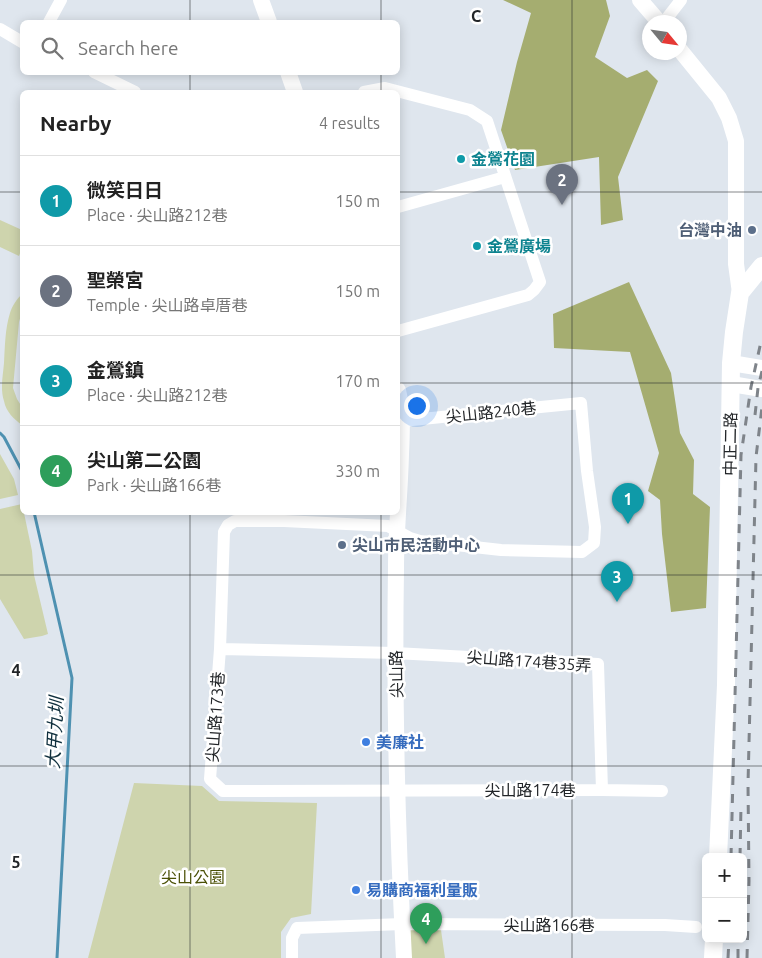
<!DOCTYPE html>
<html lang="en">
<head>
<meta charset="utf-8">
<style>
  :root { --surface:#fff; --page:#f6f6f6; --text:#222; --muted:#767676; --line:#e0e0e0; --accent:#2a8b3f }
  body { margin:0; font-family:Ubuntu,"Noto Sans TC",sans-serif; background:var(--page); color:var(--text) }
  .controls { position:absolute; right:15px; bottom:15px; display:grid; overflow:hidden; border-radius:8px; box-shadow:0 2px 12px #0003 }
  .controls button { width:45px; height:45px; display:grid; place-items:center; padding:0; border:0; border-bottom:1px solid var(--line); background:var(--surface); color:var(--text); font:25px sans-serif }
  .compass { position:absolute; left:642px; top:15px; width:45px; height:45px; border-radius:50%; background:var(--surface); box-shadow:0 2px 12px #0003; rotate:119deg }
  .you { position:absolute; left:416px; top:405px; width:18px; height:18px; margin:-12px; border:4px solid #fff; border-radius:50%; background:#1a73e8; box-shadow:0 0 0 8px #1a73e833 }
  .badge { display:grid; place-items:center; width:32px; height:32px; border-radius:50%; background:var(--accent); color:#fff; font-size:16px; font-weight:700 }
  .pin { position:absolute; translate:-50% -41px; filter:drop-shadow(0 1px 2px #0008) }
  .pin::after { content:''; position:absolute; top:26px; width:18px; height:15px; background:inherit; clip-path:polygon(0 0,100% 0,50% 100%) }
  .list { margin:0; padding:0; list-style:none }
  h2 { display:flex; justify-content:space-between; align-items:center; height:65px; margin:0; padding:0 20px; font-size:21px }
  h2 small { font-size:16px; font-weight:400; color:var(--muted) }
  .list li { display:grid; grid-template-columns:32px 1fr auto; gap:15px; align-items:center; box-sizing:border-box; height:90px; padding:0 20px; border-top:1px solid var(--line) }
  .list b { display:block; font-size:19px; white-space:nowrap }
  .list p { margin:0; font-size:16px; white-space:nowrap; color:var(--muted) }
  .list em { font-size:16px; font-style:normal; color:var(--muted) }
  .icon { flex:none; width:28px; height:28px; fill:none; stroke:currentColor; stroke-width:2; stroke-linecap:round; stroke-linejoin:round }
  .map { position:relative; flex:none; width:762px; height:958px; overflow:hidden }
  .search { position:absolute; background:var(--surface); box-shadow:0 2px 12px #0003; left:20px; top:20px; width:380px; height:55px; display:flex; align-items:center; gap:12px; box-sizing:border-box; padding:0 18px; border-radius:8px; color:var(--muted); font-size:19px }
  .panel { position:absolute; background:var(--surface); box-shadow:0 2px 12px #0003; left:20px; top:90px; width:380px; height:425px; border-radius:8px }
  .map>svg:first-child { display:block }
  .green { fill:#ced4ad }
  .forest { fill:#a5ad70 }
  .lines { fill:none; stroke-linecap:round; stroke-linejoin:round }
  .stream { stroke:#4e91b1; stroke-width:3 }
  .minor { stroke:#fff; stroke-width:12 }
  .tertiary { stroke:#fff; stroke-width:16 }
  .secondary { stroke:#fff; stroke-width:18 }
  .rail { stroke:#7f848a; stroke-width:3; stroke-dasharray:9 9; stroke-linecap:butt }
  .grid { fill:none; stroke:#222528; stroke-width:1; stroke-opacity:0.55 }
  .culture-dot { fill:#0f9aa8; stroke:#fff; stroke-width:2 }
  .service-dot { fill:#5c6f8a; stroke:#fff; stroke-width:2 }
  .shop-dot { fill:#3f7fe0; stroke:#fff; stroke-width:2 }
  .labels { text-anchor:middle; stroke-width:5; stroke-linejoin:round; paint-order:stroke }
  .culture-label { font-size:16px; font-weight:bold; fill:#0d838f; stroke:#fff; text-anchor:start }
  .service-label { font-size:16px; font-weight:bold; fill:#4e5e75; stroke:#fff; text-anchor:end }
  .street-label { font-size:16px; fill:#222528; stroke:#fff }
  .shop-label { font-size:16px; font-weight:bold; fill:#366cbe; stroke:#fff; text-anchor:start }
  .park-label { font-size:16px; fill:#4b5106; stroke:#fff }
  .water-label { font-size:18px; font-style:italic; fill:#0f2f3d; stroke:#fff }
  .grid-label { font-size:16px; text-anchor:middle; font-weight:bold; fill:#222528; stroke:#fff; stroke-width:5; stroke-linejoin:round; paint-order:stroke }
</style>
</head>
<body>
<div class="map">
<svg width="762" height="958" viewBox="0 0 762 958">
  <rect width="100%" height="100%" fill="#dfe6ee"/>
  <!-- green -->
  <path class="green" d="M0,220L22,230V248L19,256L0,247Z
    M22,294V312L19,322L13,388L17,399L22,407V425C14,419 6,412 4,401C0,389 3,375 4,363C5,346 5,329 10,313C12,306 17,299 22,294Z
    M0,454L14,479L18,495L0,499Z
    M22,504V512L24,513L32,551L34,575L48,634L42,636L24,639L0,599V509Z
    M134,783L202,786L219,801L317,803L311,914L291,918L281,932V958H88Z
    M408,929L441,930L445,958H410Z"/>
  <!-- forest -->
  <path class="forest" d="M503,0H606L610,16L595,57L627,78L647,70L658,81L618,177L623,220L601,225L599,157L515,170L501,130L517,62L531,13Z
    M629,282L671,373L680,433L694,460L693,494L710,507L706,608L671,612L662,534L660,500L648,491L659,453L630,352L554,348L553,314Z"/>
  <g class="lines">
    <!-- stream -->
    <path class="stream" d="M0,433L4,437L22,471
      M34,512L72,678L57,958"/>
    <!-- minor -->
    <path class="minor" d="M49,22L61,0
      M664,22L681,0
      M0,29L22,42
      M94,72L135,92
      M364,92L385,88L470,110L487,121L540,282L534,290L528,295L398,331
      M398,207L505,177
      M402,421L581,403L587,471L595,527L594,543L582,552L501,550L420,541L410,538L388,526L284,521H235L228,525L224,532L220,649L210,779L223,791L602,790L662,791
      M220,649L395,653L598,664L602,790
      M292,958V938L297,928L402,924L665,925L696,927"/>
    <!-- tertiary -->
    <path class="tertiary" d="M261,0L269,22
      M640,0L659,22
      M680,50L719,98L729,118L736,141V264L740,293
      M288,72L295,92
      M731,363L762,368
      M731,384L762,389
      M398,390C403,411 402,433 401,454C400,492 396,530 396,568C394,698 397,828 404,958"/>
    <!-- secondary -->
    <path class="secondary" d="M718,857L726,685L731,363L734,332L740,293L762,266
      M713,958L714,939"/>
    <!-- rail -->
    <path class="rail" d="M755,415L758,388L762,371
      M731,857L741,455L751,387L762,337
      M740,857L741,805
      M728,958L729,939
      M738,958V939
      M747,958L749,881L748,784L756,457L762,407"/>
  </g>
  <!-- grid -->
  <path class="grid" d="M190,0V22M381,0V22M572,0V958M190,72V92M381,72V92M0,192H22M398,192H762M0,383H22M398,383H762M190,512V958M381,512V958M0,575H762M0,766H762"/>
  <!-- markers -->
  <g class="culture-dot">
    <circle cx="461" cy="159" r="5"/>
    <circle cx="477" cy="246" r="5"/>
  </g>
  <g class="service-dot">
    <circle cx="752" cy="230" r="5"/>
    <circle cx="342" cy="545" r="5"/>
  </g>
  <g class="shop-dot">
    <circle cx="366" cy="742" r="5"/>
    <circle cx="356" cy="890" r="5"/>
  </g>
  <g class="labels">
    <!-- culture labels -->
    <g class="culture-label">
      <text x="471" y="165">金鶯花園</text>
      <text x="487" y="252">金鶯廣場</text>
    </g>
    <!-- service labels -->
    <g class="service-label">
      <text x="742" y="236">台灣中油</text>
      <text x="352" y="551" text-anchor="start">尖山市民活動中心</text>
    </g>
    <!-- street labels -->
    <g class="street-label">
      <text transform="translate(491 412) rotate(-6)" y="6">尖山路240巷</text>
      <text transform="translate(730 444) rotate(-89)" y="6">中正二路</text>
      <text transform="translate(529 661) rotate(4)" y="6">尖山路174巷35弄</text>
      <text transform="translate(396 674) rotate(-91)" y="6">尖山路</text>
      <text transform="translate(215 717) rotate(-86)" y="6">尖山路173巷</text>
      <text x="530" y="796">尖山路174巷</text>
      <text x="549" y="931">尖山路166巷</text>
    </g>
    <!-- shop labels -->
    <g class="shop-label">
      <text x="376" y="748">美廉社</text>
      <text x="366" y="896">易購商福利量販</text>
    </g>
    <!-- park labels -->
    <g class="park-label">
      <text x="193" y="883">尖山公園</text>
    </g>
    <!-- water labels -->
    <g class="water-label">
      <text transform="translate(55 733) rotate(-87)" y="6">大甲九圳</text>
    </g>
  </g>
  <g class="grid-label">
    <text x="476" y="22">C</text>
    <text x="16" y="676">4</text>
    <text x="16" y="868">5</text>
  </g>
</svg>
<div class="controls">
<button>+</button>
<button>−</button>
</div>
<svg class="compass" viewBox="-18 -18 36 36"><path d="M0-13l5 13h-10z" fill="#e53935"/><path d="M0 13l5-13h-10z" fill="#767676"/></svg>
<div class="you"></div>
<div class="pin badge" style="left:628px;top:524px;background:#0f9aa8">1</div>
<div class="pin badge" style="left:562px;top:205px;background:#6b7280">2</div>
<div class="pin badge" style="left:617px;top:602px;background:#0f9aa8">3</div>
<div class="pin badge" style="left:426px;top:944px;background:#2e9e5b">4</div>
<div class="search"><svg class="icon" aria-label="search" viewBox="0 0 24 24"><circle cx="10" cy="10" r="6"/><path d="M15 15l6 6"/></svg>Search here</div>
<section class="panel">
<h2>Nearby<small>4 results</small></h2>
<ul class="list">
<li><span class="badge" style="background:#0f9aa8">1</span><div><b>微笑日日</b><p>Place · 尖山路212巷</p></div><em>150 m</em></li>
<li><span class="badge" style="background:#6b7280">2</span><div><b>聖榮宮</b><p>Temple · 尖山路卓厝巷</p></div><em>150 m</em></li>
<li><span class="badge" style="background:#0f9aa8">3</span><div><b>金鶯鎮</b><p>Place · 尖山路212巷</p></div><em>170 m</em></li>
<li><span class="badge" style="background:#2e9e5b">4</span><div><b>尖山第二公園</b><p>Park · 尖山路166巷</p></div><em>330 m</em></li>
</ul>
</section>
</div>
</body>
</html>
